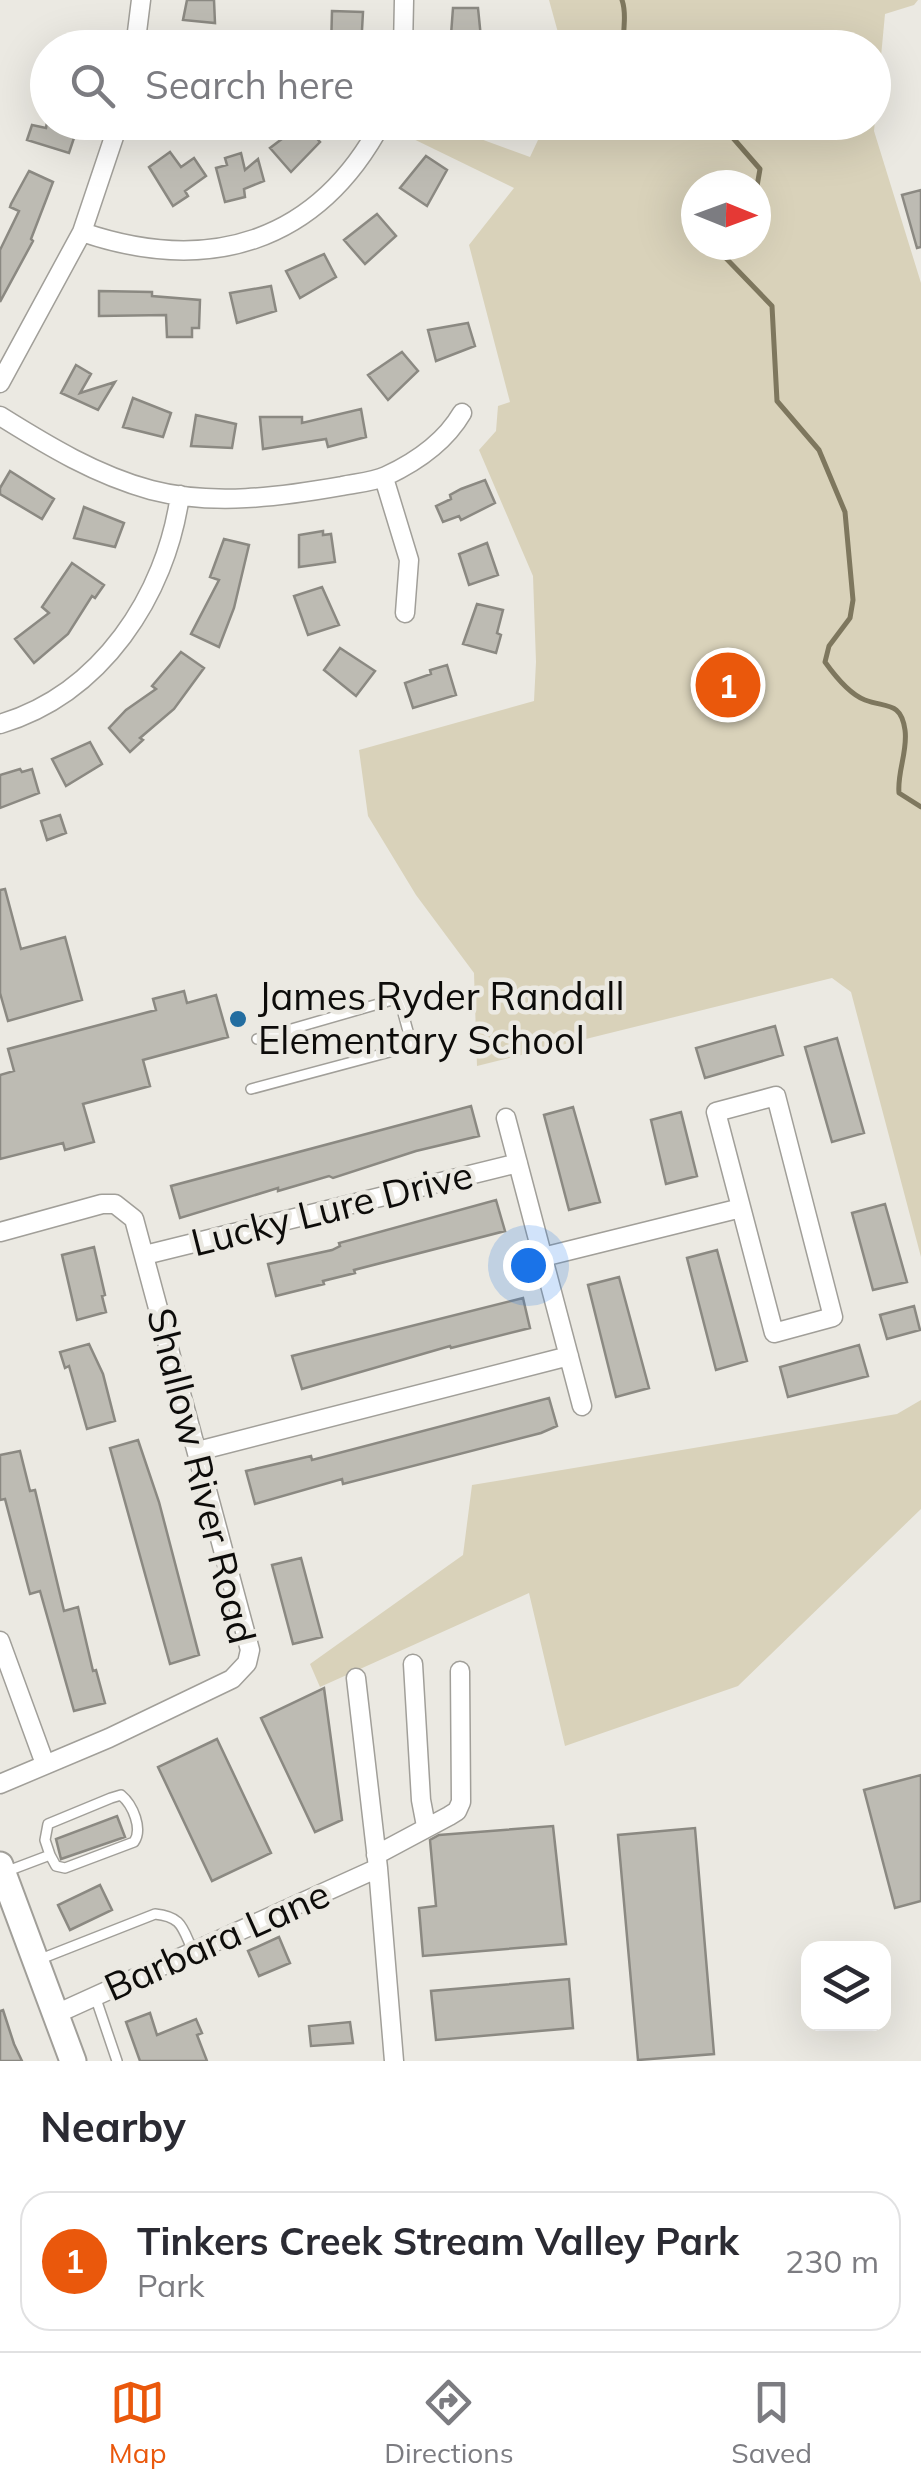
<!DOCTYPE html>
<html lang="en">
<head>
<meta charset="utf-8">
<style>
  :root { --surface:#fff; --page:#f7f7f7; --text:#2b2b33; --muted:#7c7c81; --line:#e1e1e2; --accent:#ea580c }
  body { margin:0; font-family:Mulish,sans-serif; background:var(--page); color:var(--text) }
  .controls { position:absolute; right:30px; bottom:30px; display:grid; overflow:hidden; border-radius:20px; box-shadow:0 10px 40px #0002 }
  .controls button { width:90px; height:90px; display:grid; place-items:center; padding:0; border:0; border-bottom:2px solid var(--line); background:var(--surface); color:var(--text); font:50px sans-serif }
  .compass { position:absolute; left:681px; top:170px; width:90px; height:90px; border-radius:50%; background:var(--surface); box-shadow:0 10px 40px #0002; rotate:91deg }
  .you { position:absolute; left:528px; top:1265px; width:35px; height:35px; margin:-25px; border:8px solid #fff; border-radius:50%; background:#1a73e8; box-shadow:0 0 0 15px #1a73e833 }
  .badge { display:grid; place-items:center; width:65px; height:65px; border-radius:50%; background:var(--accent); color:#fff; font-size:32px; font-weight:700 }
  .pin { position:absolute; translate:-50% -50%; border:5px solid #fff; box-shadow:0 2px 10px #0006 }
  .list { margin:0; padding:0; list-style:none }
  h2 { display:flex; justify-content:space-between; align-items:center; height:130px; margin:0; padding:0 40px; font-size:42px }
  h2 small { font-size:32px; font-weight:400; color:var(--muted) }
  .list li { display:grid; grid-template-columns:65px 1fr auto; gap:30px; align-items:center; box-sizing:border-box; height:140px; margin:0 20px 20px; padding:0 20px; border:2px solid var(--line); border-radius:30px }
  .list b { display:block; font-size:38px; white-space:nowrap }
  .list p { margin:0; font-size:32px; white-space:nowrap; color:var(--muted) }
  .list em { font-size:32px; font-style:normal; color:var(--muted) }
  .icon { flex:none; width:55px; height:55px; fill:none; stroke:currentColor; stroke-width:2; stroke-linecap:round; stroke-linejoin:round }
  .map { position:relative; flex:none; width:921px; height:2061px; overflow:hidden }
  .search { position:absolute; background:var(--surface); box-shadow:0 10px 40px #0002; left:30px; right:30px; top:30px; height:110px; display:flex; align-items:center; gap:25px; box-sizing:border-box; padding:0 35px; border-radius:55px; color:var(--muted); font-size:38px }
  .sheet { height:290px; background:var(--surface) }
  nav { display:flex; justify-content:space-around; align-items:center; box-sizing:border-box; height:140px; border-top:2px solid var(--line); background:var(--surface); font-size:28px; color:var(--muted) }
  nav a { display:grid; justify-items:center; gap:5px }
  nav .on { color:var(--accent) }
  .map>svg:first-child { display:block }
  .green { fill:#d9d2ba; fill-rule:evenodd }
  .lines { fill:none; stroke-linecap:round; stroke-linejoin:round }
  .stream { stroke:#7e775e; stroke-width:5 }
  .building { fill:#bdbbb3; stroke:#8b8982; stroke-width:2.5 }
  .lane-casing { stroke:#a19f99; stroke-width:12 }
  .street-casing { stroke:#a19f99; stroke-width:21 }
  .secondary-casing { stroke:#a19f99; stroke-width:29 }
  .lane { stroke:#fff; stroke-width:9 }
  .street { stroke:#fff; stroke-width:18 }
  .secondary { stroke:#fff; stroke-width:25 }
  .poi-dot { fill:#236da0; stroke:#ebe9e2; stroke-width:4 }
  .labels { text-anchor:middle; stroke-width:9; stroke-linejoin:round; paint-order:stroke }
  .poi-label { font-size:38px; fill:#0d0c0a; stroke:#ebe9e2; text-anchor:start }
  .street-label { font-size:38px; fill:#0d0c0a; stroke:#ebe9e2 }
</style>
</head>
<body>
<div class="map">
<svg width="921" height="2061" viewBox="0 0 921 2061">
  <rect width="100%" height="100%" fill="#ebe9e2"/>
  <!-- green -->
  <path class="green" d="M549,0H918L914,5L885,14L874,131L921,283V1257L851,992L832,978L477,1066L474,973L416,895L368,816L359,750L534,701L536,662L533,576L479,450L496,431L498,406L510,402L469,245L514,188L397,131L400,123H437L530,157L546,123L874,122V48L562,47ZM756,185V245H696V185Z
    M921,1400V1509L738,1686L565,1746L529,1593L320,1687L310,1664L463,1555L472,1485L897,1414Z"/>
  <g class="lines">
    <!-- stream -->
    <path class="stream" d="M622,0C628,17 621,30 625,48
      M707,122L733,138L760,169L756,192
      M722,245L719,251L772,306L777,401L819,450L845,512L853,600L850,618L829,646L825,662C835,676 849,694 865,700C886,708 901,701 905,730C908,751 897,772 899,793L921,807"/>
  </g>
  <!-- building -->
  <path class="building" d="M187,0H214L215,23L183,20Z
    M453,8H478L482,48H450Z
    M332,11L363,12L361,48H331Z
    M47,122L78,126L69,153L27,140L32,125L46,128Z
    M303,123L320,142L291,172L270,148Z
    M170,152L181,167L194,158L206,176L185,191L188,196L173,206L149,167Z
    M241,153L245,170L258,159L264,181L244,189L245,197L225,202L216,168L227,165L225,158Z
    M426,156L447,170L427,206L400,188Z
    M29,171L53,182L31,239L33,241L0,302V250L19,211L10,207L11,204Z
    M921,190V247L917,248L902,195Z
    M377,214L396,236L365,264L344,240Z
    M324,254L336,277L300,298L286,271Z
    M271,286L276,311L237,323L230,293Z
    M99,291L152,292V296L200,300L199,328H192V337H167L166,315L99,316Z
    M468,323L475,346L436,361L428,330Z
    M402,352L418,371L388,400L368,375Z
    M76,365L91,374L80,393L115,382L98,410L61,393Z
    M133,398L171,413L163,437L123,427Z
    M361,409L366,437L328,447L326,439L263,449L260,417H302V423Z
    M196,415L236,424L232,448L191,446Z
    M10,471L54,499L42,519L0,494V488Z
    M485,480L495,503L461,520L459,516L443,522L436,506L451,499L450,495L461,489Z
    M84,507L124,523L115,547L74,538Z
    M323,531V535L331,534L335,562L299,567V535Z
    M224,539L249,545L234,608L219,647L191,634L219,580L210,577Z
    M487,543L498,575L469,585L459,554Z
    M72,563L104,585L95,598L92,596L68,634L34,663L15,639L49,613L42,607Z
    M322,587L339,625L308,635L294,596Z
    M477,604L503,610L497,633L501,635L496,653L463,644Z
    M340,648L375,671L356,696L324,670Z
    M181,652L204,668L174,709L140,738L143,740L130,752L109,728L126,710L156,689L152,686Z
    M447,665L456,695L413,708L405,683L431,674L430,670Z
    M90,742L102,764L66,786L52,759Z
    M20,769L22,772L32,769L39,793L0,808V775Z
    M60,815L66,833L47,840L41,821Z
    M5,889L21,949L65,937L82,1000L8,1021L0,993V890Z
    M184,991L187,1003L216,995L228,1037L143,1060L150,1086L83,1104L94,1142L65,1150L63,1143L0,1159V1075L14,1071L8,1049L156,1010L153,999Z
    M775,1026L783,1055L705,1078L696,1048Z
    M837,1038L864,1133L832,1142L805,1047Z
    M471,1106L479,1136L416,1151L333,1178L329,1176L278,1191V1188L180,1218L171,1186Z
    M573,1107L600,1202L569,1210L544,1115Z
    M681,1112L697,1176L666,1184L651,1120Z
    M496,1200L505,1231L354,1270L355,1273L323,1281L324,1284L276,1296L268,1264L332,1250L340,1246L339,1243Z
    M885,1204L907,1282L873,1290L852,1213Z
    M94,1247L105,1295L102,1296L106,1312L77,1320L62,1255Z
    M717,1250L747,1361L716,1370L687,1258Z
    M619,1277L649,1388L616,1397L588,1285Z
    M523,1298L530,1328L451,1348L450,1346L302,1389L292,1356Z
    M914,1306L920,1330L887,1339L880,1315Z
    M89,1344L103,1374L115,1421L87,1429L69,1366L65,1368L60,1352Z
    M859,1345L868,1376L788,1397L780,1367Z
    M549,1398L557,1426L541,1433L343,1484L342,1479L255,1504L246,1471L311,1456L312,1460Z
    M138,1440L159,1502L199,1655L170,1664L110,1448Z
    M20,1451L30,1491L35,1490L64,1611L78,1607L93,1671L96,1670L105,1703L74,1711L40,1591L30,1594L5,1499L0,1500V1455Z
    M301,1558L322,1637L293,1644L272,1565Z
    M324,1688L342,1820L315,1832L261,1718Z
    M217,1739L271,1853L212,1881L158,1767Z
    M921,1775V1901L895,1908L864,1790Z
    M117,1816L125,1837L61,1859L56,1839Z
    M553,1826L566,1944L423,1956L419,1908L436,1906L430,1840L439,1835Z
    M695,1828L714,2054L638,2060L618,1835Z
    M100,1885L112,1910L70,1930L58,1905Z
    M279,1937L290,1963L259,1976L248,1951Z
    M569,1979L573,2028L436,2040L431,1991Z
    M3,2010L14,2044L22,2061H0V2011Z
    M150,2013L157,2035L196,2019L202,2033L197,2035L207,2061H140L126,2022Z
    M350,2022L353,2043L311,2046L309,2026Z"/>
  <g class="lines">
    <!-- lane casing -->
    <g class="lane-casing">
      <path id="lane" d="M251,1089L412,1046L399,998L257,1039
        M5,1872L50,1855L56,1866L65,1868L134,1842C143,1829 133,1805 121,1795L111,1798L48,1824L45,1840L50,1855
        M38,1960L155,1914C183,1917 182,1928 193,1951
        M95,1996L117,2061"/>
    </g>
    <!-- street casing -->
    <g class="street-casing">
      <path id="street" d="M135,48L141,0
        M403,48L404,0
        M82,232C208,275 317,244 382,122
        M0,383L82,232L119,122
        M0,416C48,446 96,475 151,490C212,506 280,497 342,486C356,483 373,482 386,476C416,462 445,442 462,413
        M384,478L409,560L405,613
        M0,724C101,694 166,596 180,495
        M776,1096L833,1317L774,1333L716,1112Z
        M506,1118L582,1406
        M0,1232L102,1204H115L134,1219L250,1650L247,1663L232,1679L109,1738L0,1784
        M145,1255L518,1163
        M543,1257L741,1208
        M198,1451L569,1356
        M0,1641L45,1764
        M413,1664L421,1800L426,1826
        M356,1678L378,1868L394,2061
        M376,1855L449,1816L457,1811L461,1802L460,1671
        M56,2014L378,1868"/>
    </g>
    <!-- secondary casing -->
    <g class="secondary-casing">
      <path id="secondary" d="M0,1865L73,2061"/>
    </g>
    <!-- lane -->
    <use href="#lane" class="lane"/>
    <!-- street -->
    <use href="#street" class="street"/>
    <!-- secondary -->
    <use href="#secondary" class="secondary"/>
  </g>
  <!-- markers -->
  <circle class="poi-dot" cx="238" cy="1019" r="10"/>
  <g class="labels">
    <!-- poi labels -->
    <g class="poi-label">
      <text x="258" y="1010">James Ryder Randall<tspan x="258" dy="44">Elementary School</tspan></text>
    </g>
    <!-- street labels -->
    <g class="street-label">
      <text transform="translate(332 1209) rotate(-14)" y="13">Lucky Lure Drive</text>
      <text transform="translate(201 1476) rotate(76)" y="13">Shallow River Road</text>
      <text transform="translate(217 1941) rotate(-24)" y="13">Barbara Lane</text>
    </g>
  </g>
</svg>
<div class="controls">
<button><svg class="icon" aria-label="layers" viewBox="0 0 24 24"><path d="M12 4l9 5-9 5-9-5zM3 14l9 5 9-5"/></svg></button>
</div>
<svg class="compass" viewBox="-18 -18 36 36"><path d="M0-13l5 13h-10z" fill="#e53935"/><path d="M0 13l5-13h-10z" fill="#7c7c81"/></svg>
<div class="you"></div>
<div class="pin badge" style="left:728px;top:685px">1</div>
<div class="search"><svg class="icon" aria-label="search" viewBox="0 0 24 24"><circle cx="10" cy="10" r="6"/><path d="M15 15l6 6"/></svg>Search here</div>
</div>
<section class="sheet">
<h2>Nearby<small></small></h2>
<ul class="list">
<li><span class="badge">1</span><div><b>Tinkers Creek Stream Valley Park</b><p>Park</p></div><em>230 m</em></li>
</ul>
</section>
<nav>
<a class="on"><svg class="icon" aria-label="map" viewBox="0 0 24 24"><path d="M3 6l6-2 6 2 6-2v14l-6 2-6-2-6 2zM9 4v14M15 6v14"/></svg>Map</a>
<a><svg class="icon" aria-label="directions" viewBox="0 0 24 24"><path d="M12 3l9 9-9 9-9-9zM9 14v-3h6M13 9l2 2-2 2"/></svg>Directions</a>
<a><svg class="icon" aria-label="saved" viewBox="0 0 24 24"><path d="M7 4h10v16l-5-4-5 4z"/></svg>Saved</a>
</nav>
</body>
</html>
